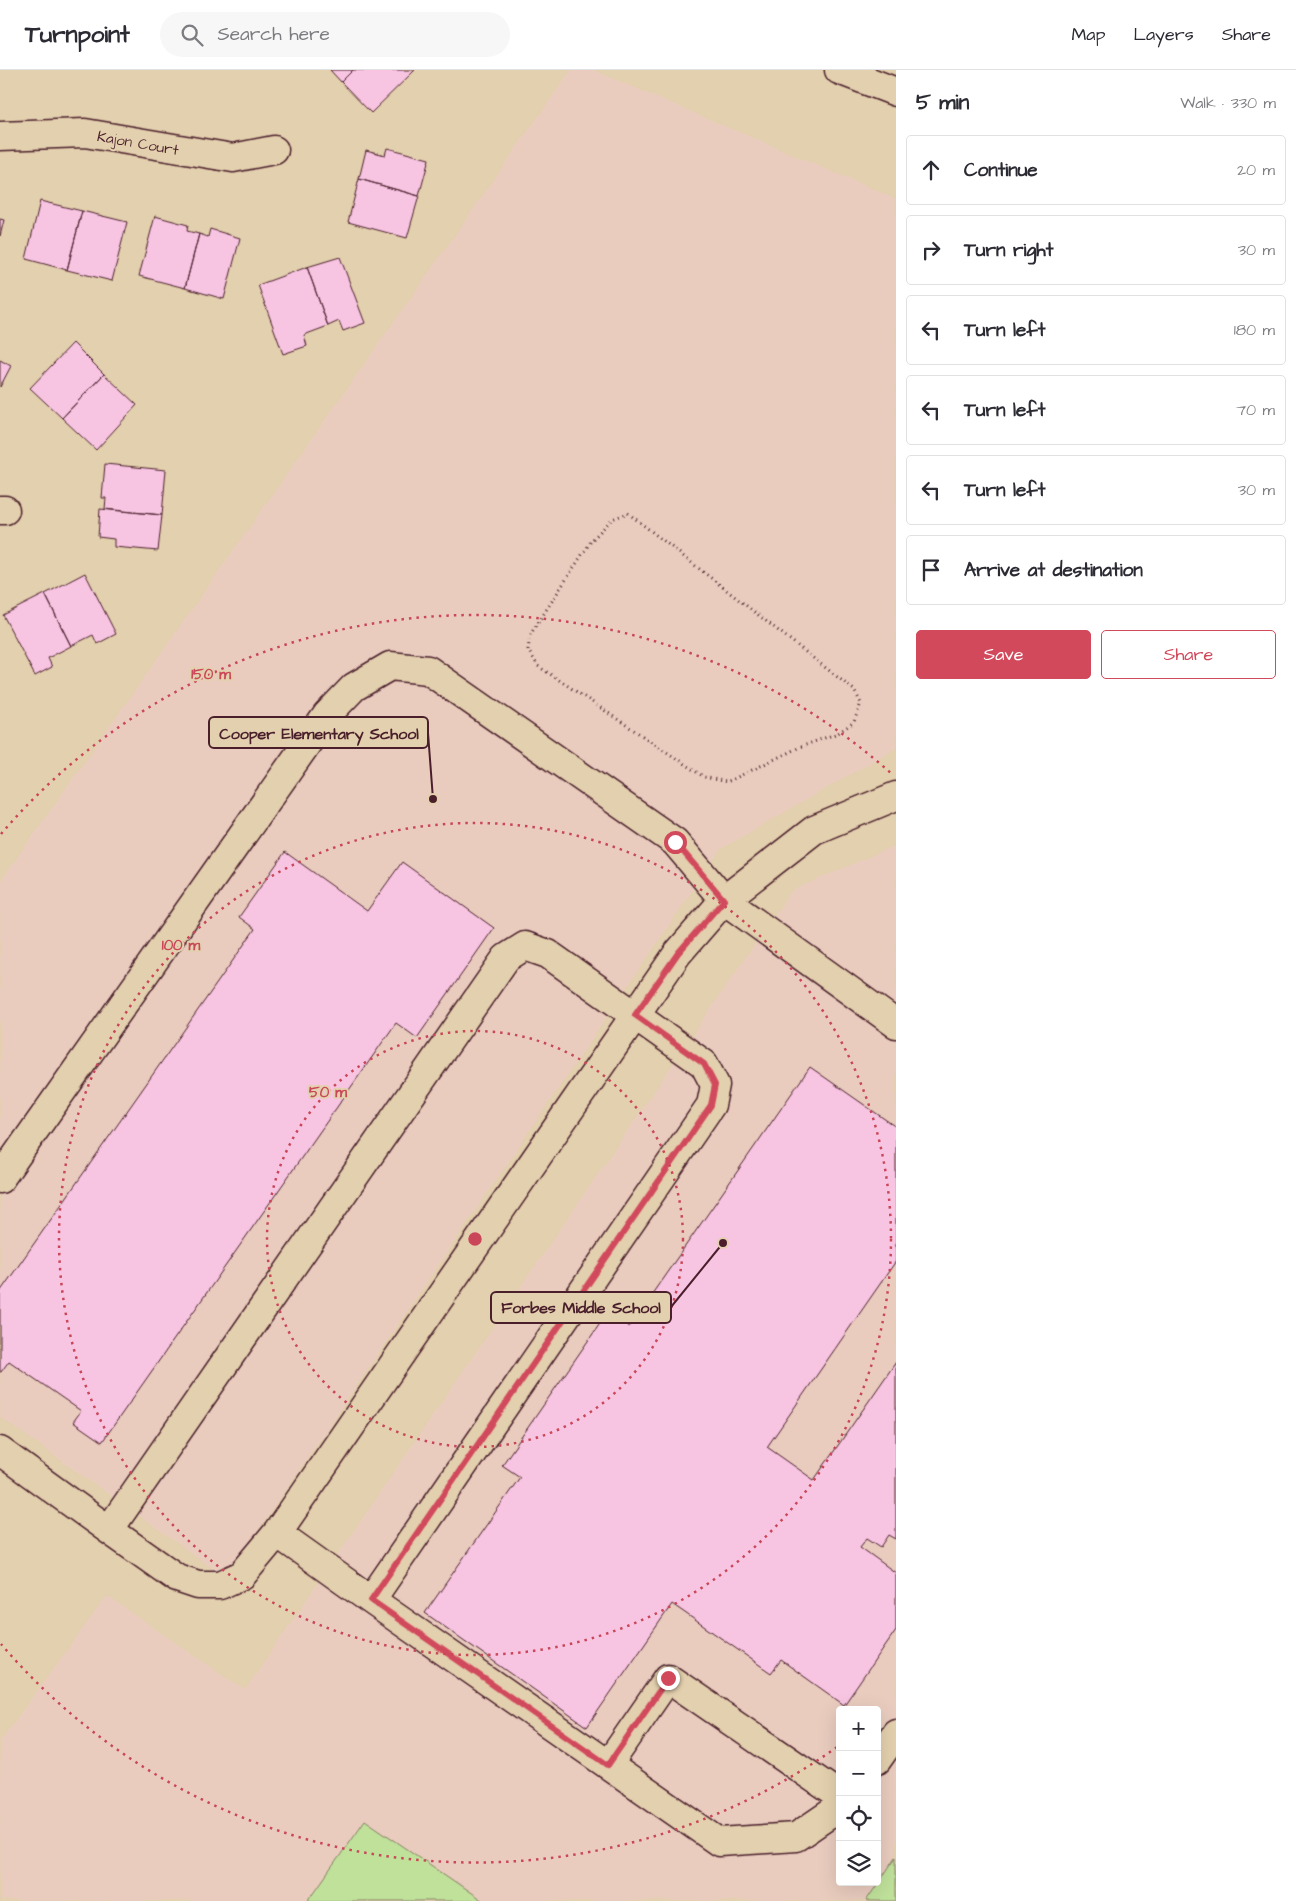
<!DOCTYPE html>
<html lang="en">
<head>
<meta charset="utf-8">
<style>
  :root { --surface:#fff; --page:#f7f7f7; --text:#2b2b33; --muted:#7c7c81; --line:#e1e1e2; --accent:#d1495b }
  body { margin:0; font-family:"Architects Daughter",sans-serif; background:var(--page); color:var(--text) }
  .controls { position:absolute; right:15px; bottom:15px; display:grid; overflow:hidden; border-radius:5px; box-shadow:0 5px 20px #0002 }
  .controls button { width:45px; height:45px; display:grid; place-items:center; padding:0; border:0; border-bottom:1px solid var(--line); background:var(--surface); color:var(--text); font:25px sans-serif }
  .stop { position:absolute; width:15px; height:15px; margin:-11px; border:4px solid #d1495b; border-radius:50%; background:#fff }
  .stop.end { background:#d1495b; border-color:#fff; box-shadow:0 1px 5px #0008 }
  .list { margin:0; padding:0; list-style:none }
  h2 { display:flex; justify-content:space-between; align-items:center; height:65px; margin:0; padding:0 20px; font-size:21px }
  h2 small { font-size:16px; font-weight:400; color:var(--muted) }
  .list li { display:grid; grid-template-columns:32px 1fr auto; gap:15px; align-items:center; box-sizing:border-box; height:70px; margin:0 10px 10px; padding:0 10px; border:1px solid var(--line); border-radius:5px }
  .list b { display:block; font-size:19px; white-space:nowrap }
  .list em { font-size:16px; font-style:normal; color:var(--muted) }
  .actions { display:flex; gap:10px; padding:15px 20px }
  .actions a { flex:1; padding:11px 0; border:1px solid var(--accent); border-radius:5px; text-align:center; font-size:18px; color:var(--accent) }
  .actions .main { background:var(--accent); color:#fff }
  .icon { flex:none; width:28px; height:28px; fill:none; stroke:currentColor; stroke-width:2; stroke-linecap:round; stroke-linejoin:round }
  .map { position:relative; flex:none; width:896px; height:1831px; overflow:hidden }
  header { display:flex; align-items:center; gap:30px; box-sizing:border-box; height:70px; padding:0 25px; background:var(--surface); border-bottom:1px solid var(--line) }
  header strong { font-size:24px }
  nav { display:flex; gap:28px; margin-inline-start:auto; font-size:18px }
  .search { width:350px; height:45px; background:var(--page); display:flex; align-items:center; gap:12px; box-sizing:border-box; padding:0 18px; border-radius:28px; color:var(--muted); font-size:19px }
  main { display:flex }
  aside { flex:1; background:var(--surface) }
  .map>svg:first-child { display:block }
  .built { fill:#e9ccbe; fill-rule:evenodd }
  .green { fill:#bfe19a; stroke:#848062 }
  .building { fill:#f7c4e2; stroke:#4a1f2b }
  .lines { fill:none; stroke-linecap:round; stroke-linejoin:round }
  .minor-casing { stroke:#4a1f2b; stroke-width:31 }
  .major-casing { stroke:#4a1f2b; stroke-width:31 }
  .path { stroke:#4a1f2b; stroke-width:3; stroke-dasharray:1 4; stroke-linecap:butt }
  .minor { stroke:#e3d0ae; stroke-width:28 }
  .major { stroke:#e3d0ae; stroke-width:28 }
  .route { stroke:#d1495b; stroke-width:6 }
  .ring { fill:none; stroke:#ca4759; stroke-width:2.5; stroke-dasharray:2.5 5 }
  .labels { text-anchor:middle; stroke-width:4; stroke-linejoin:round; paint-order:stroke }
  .street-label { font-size:15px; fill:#4a1f2b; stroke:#e3d0ae }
  .centre { fill:#ca4759; stroke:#e3d0ae; stroke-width:2.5 }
  .ring-label { font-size:15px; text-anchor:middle; font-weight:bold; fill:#ca4759; stroke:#e3d0ae; stroke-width:4; stroke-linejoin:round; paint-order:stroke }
  .leader { fill:none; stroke:#4a1f2b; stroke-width:2 }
  .callout-dot { fill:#4a1f2b; stroke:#e3d0ae; stroke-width:2 }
  .callout { fill:#e3d0ae; stroke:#4a1f2b; stroke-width:2 }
  .callout-label { font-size:16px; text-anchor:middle; font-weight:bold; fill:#4a1f2b }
</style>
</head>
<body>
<header>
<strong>Turnpoint</strong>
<div class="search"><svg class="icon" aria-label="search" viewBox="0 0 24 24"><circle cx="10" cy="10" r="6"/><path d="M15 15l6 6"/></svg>Search here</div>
<nav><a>Map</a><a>Layers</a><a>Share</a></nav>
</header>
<main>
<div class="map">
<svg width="896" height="1831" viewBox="0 0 896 1831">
  <rect width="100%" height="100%" fill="#e3d0ae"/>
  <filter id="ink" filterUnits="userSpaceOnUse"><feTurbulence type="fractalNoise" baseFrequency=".02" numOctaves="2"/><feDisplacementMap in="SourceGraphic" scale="10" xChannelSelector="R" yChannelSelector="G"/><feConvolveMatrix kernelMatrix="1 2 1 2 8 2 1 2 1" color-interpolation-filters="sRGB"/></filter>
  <g filter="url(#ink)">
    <!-- built -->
    <path class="built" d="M571,0H593L896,129V678L721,779L226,1508L0,1347V812Z
      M896,775V1831H0V1671L107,1526L245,1620L791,821ZM840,1640H877V1812H840Z"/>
    <!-- green -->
    <path class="green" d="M365,1750L483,1831H308Z
      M896,1787V1831H866Z"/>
    <!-- building -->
    <path class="building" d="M330,0H353L341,12Z
      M353,0H415L371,43L341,12Z
      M387,78L429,89L419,126L359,109L366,80L385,85Z
      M359,109L419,126L407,168L348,152Z
      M40,131L82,141L67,200L26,189Z
      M82,141L127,152L112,211L67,200Z
      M155,146L188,155L187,161L199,164L185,218L139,206Z
      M0,149L4,150L0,166Z
      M210,159L240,168L224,229L185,218L199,164L208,167Z
      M340,187L365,253L343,261L339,251L328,256L307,197Z
      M307,197L328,256L304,265L307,276L283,284L258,215Z
      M73,273L104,304L62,348L30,318Z
      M0,290L11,296L0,317Z
      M104,304L137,335L96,380L62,348Z
      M105,394L166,400L162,445L105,439L106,428H102Z
      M100,439L162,445L158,481L114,477V469L98,467Z
      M85,503L116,564L97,574L93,565L71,576L45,524Z
      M45,524L71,576L48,588L52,597L35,606L3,545Z
      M285,782L367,841L402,792L494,858L417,968L396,953L102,1372L73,1352L81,1341L9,1291L1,1302H0V1222L255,859L239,847Z
      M810,997L896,1057V1191L767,1377L814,1410L896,1292V1469L889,1465L881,1477L867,1468L860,1477L896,1503V1560L844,1635L781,1590L771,1603L672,1534L587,1657L425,1543L520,1407L502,1395L608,1242L629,1257Z"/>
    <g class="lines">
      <!-- minor casing -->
      <g class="minor-casing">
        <path id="minor" d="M0,66L85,63L233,88L274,80
          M0,440H5
          M0,1109L327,645L354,617L390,596L428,600L675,772L724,830L896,954
          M0,1381L109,1460L177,1508L198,1515H220L242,1505L277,1463L678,883L724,830L814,760L896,726
          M109,1460L506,888L525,876L548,884L704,994L715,1015L711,1035L371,1530
          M277,1463L371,1530L719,1772L796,1767L840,1737
          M877,1690L896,1663
          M608,1695L668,1608L840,1726"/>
      </g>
      <!-- major casing -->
      <g class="major-casing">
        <path id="major" d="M839,0L896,22"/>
      </g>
      <!-- path -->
      <path class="path" d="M628,443L854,620L861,633L854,652L838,663L800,677L727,712L704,707L538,596L528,580L530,565L591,471L612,449Z"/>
      <!-- minor -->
      <use href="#minor" class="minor"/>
      <!-- major -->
      <use href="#major" class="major"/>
    </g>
  </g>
  <g class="lines" filter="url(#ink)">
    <!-- route -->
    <path class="route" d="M668,1608L608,1695L371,1530L711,1035L715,1015L704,994L635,945L678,883L724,830L675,772"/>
  </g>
  <!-- distance rings -->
  <g class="ring">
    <circle cx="475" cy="1169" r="208"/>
    <circle cx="475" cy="1169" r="416"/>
    <path d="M837 1677A624 624 0 0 1 1 1574M1 764A624 624 0 0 1 893 705"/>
  </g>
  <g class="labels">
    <!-- street labels -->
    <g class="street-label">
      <text transform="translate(138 73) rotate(10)" y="5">Kajon Court</text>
    </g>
  </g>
  <circle cx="475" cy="1169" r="8" class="centre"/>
  <g class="ring-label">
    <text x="211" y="609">150 m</text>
    <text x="181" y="880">100 m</text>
    <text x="328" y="1027">50 m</text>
  </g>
  <!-- callouts -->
  <path class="leader" d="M433 729L428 663M723 1173L671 1237"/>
  <g class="callout-dot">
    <circle cx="433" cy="729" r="5"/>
    <circle cx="723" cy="1173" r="5"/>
  </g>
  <g class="callout">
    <rect x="209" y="647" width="219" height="31" rx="5"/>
    <rect x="491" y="1222" width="180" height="31" rx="5"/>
  </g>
  <g class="callout-label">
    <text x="319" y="669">Cooper Elementary School</text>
    <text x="581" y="1243">Forbes Middle School</text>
  </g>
</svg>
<div class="controls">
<button>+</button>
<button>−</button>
<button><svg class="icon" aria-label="locate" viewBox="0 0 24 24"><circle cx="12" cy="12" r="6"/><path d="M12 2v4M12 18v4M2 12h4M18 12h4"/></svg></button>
<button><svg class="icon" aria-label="layers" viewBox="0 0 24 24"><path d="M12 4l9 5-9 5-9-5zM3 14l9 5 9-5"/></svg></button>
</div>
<div class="stop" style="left:675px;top:772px"></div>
<div class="stop end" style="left:668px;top:1608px"></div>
</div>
<aside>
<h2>5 min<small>Walk · 330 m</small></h2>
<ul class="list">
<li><svg class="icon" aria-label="ahead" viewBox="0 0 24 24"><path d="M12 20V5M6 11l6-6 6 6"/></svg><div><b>Continue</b></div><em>20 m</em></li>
<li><svg class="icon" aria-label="right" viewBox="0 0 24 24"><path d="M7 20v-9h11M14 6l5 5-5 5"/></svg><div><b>Turn right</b></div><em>30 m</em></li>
<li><svg class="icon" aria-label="left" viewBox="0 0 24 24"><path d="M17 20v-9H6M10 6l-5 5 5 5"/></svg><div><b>Turn left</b></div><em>180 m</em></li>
<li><svg class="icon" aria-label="left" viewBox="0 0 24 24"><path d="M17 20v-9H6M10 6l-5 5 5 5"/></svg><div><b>Turn left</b></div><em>70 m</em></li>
<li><svg class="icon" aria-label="left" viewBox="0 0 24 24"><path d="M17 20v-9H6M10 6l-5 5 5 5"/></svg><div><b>Turn left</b></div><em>30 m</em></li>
<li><svg class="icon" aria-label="arrive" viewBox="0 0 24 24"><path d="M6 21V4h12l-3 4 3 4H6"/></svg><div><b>Arrive at destination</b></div></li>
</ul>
<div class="actions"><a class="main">Save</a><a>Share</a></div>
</aside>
</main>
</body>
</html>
